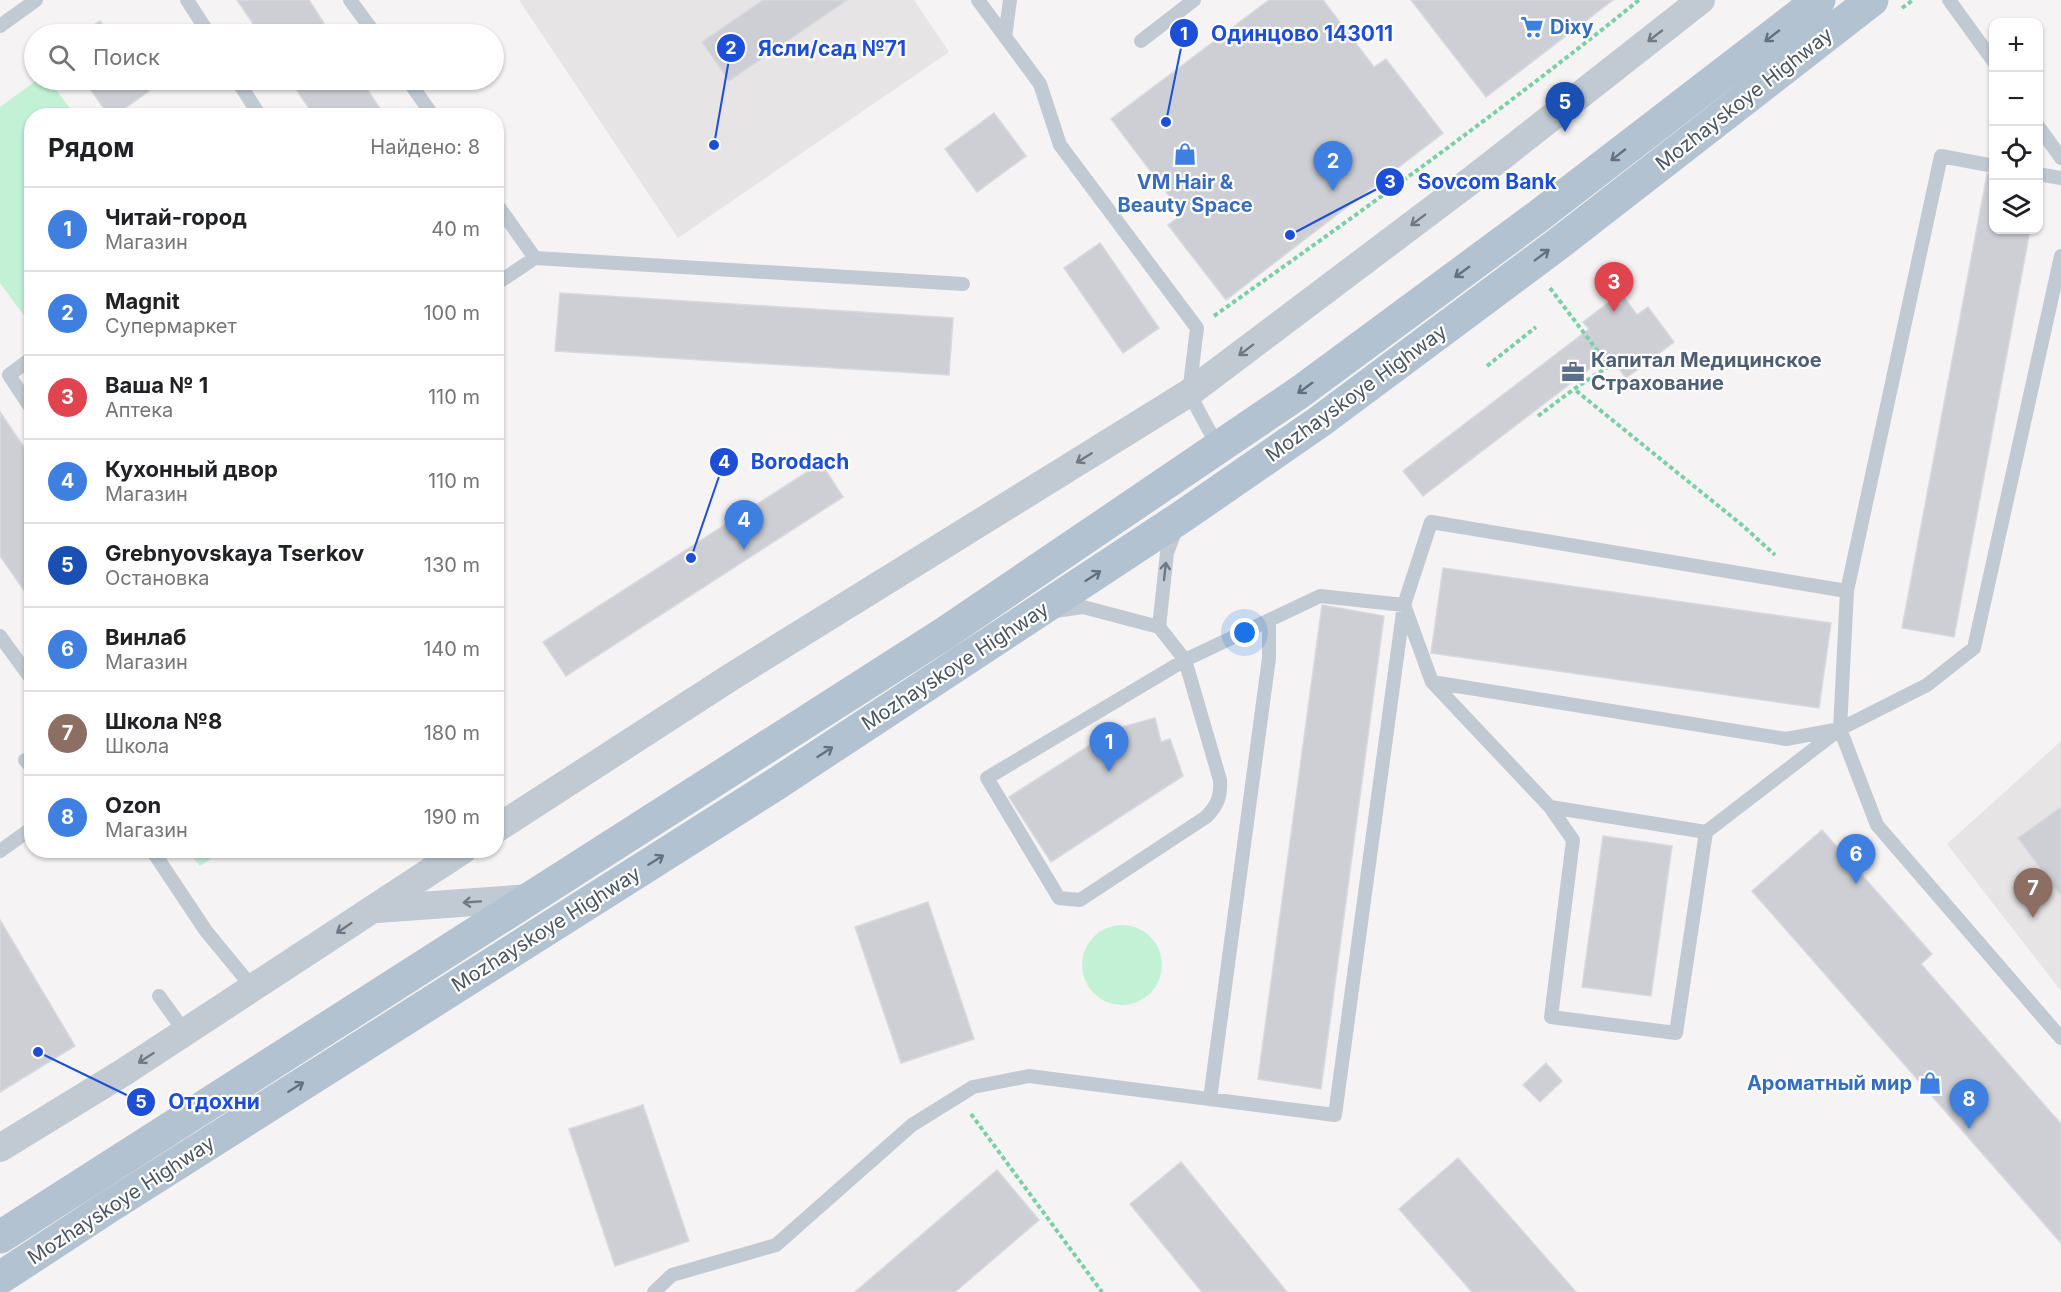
<!DOCTYPE html>
<html lang="ru">
<head>
<meta charset="utf-8">
<style>
  :root { --surface:#fff; --page:#f6f6f6; --text:#202124; --muted:#757577; --line:#e0e0e0; --accent:#1a73e8 }
  body { margin:0; font-family:Inter,sans-serif; background:var(--page); color:var(--text) }
  .controls { position:absolute; right:18px; top:18px; display:grid; overflow:hidden; border-radius:12px; box-shadow:0 2px 4px #0004 }
  .controls button { width:54px; height:54px; display:grid; place-items:center; padding:0; border:0; border-bottom:2px solid var(--line); background:var(--surface); color:var(--text); font:30px sans-serif }
  .you { position:absolute; left:1245px; top:633px; width:21px; height:21px; margin:-15px; border:4px solid #fff; border-radius:50%; background:#1a73e8; box-shadow:0 0 0 9px #1a73e833 }
  .badge { display:grid; place-items:center; width:39px; height:39px; border-radius:50%; background:var(--accent); color:#fff; font-size:20px; font-weight:700 }
  .pin { position:absolute; translate:-50% -50px; filter:drop-shadow(0 2px 3px #0008) }
  .pin::after { content:''; position:absolute; top:32px; width:21px; height:18px; background:inherit; clip-path:polygon(0 0,100% 0,50% 100%) }
  .list { margin:0; padding:0; list-style:none }
  h2 { display:flex; justify-content:space-between; align-items:center; height:78px; margin:0; padding:0 24px; font-size:26px }
  h2 small { font-size:20px; font-weight:400; color:var(--muted) }
  .list li { display:grid; grid-template-columns:39px 1fr auto; gap:18px; align-items:center; box-sizing:border-box; height:84px; padding:0 24px; border-top:2px solid var(--line) }
  .list b { display:block; font-size:22px; white-space:nowrap }
  .list p { margin:0; font-size:20px; white-space:nowrap; color:var(--muted) }
  .list em { font-size:20px; font-style:normal; color:var(--muted) }
  .icon { flex:none; width:33px; height:33px; fill:none; stroke:currentColor; stroke-width:2; stroke-linecap:round; stroke-linejoin:round }
  .map { position:relative; flex:none; width:2061px; height:1292px; overflow:hidden }
  .search { position:absolute; background:var(--surface); box-shadow:0 2px 4px #0004; left:24px; top:24px; width:480px; height:66px; display:flex; align-items:center; gap:15px; box-sizing:border-box; padding:0 21px; border-radius:33px; color:var(--muted); font-size:22px }
  .panel { position:absolute; background:var(--surface); box-shadow:0 2px 4px #0004; left:24px; top:108px; width:480px; height:750px; border-radius:24px }
  .map>svg:first-child { display:block }
  .education { fill:#e6e4e5 }
  .green { fill:#c3f1d5 }
  .building { fill:#cdcfd5; stroke:#d7d9de; stroke-width:1.5 }
  .lines { fill:none; stroke-linecap:round; stroke-linejoin:round }
  .path { stroke:#7ad0a6; stroke-width:4; stroke-dasharray:4.5 3; stroke-linecap:butt }
  .lane { stroke:#c1cad2; stroke-width:14 }
  .street { stroke:#c1cad2; stroke-width:28 }
  .primary { stroke:#b3c2d1; stroke-width:33 }
  .oneway { stroke:#6e7983 }
  .oneway2 { stroke:#64717d }
  .labels { text-anchor:middle; stroke-width:4.5; stroke-linejoin:round; paint-order:stroke }
  .shop-label { font-size:20px; font-weight:bold; fill:#366cbe; stroke:#fff; text-anchor:start }
  .street-label { font-size:20px; fill:#4a5661; stroke:#fff }
  .service-label { font-size:20px; font-weight:bold; fill:#4e5e75; stroke:#fff; text-anchor:start }
  .leader { fill:none; stroke:#1d4ed8; stroke-width:2 }
  .callout-dot { fill:#1d4ed8; stroke:#fff; stroke-width:2 }
  .mark-label { font-size:18px; text-anchor:middle; font-weight:bold; fill:#fff }
  .callout-label { font-size:21px; text-anchor:middle; font-weight:bold; fill:#1d4ed8; stroke:#fff; stroke-width:4.5; stroke-linejoin:round; paint-order:stroke }
</style>
</head>
<body>
<div class="map">
<svg width="2061" height="1292" viewBox="0 0 2061 1292">
  <rect width="100%" height="100%" fill="#f5f3f3"/>
  <!-- education -->
  <path class="education" d="M519,0H914L949,52L678,238Z
    M2061,741V991L1947,844Z"/>
  <!-- green -->
  <path class="green" d="M37,80H49L75,115L32,116L31,325L0,283V107Z
    M188,851H222L200,866Z
    M1082 965a40 40 0 1 1 80 0a40 40 0 1 1-80 0Z"/>
  <!-- building -->
  <path class="building" d="M237,0H309L331,34H260Z
    M763,0H847L729,81L702,42Z
    M1269,0H1323L1374,67L1386,59L1443,133L1226,300L1168,225L1183,214L1111,119Z
    M1411,0H1613L1486,97Z
    M100,21L109,34H80Z
    M84,80H141L149,91L114,116H109Z
    M290,80H361L385,116H314Z
    M994,113L1026,156L977,192L945,149Z
    M1987,174L1994,175V230H2030L1954,637L1902,628Z
    M1100,243L1159,328L1123,353L1064,268Z
    M560,293L953,318L949,375L555,351Z
    M1621,293L1637,315L1648,307L1674,342L1626,378L1608,355L1423,496L1403,471L1589,329L1583,322Z
    M0,412L32,459V602L0,556Z
    M821,463L843,497L566,676L543,642Z
    M1443,568L1831,623L1819,708L1431,653Z
    M1322,605L1384,616L1321,1089L1258,1079Z
    M1155,718L1161,742L1170,739L1183,776L1051,862L1009,797L1115,729Z
    M2061,807V896L2018,838Z
    M1822,830L1932,954L1921,964L2061,1124V1243L1752,891Z
    M1603,836L1672,846L1651,996L1582,987Z
    M928,902L974,1039L901,1063L855,927Z
    M0,920L75,1046L0,1092Z
    M1546,1063L1562,1081L1540,1102L1523,1085Z
    M643,1105L689,1241L615,1266L569,1129Z
    M1458,1158L1512,1219L1576,1292H1472L1399,1209Z
    M1181,1162L1287,1292H1202L1130,1204Z
    M997,1170L1039,1220L955,1292H855Z"/>
  <g class="lines">
    <!-- path -->
    <path class="path" d="M1902,8L1913,0
      M1550,288L1609,366L1574,389L1742,525L1775,555
      M1214,316C1358,214 1502,111 1639,0
      M1487,366L1536,327
      M1538,416L1574,389
      M971,1114L1102,1292"/>
    <!-- lane -->
    <path class="lane" d="M187,0L209,34
      M350,0L375,34
      M978,0L1040,84L1060,145L1197,328L1189,393L1218,447
      M1949,0L1994,62
      M0,26L36,0
      M1005,37L1010,0
      M1141,41L1194,0
      M237,80L260,116
      M408,80L433,116
      M2038,126L2061,158
      M2038,174L2061,178
      M496,203L535,258L496,284
      M535,258L963,284
      M32,358L9,375L32,410
      M1847,591L1941,156L1994,166
      M1159,627L1167,553L1176,529
      M0,636L32,680
      M1185,660L1220,780C1221,796 1218,805 1206,817L1080,900L1059,898L987,778Z
      M1432,682L1786,739L1840,729L1847,591L1431,522L1404,605L1432,682L1550,807L1573,840L1551,1017L1676,1033L1706,832L1840,729L1927,685L1974,648L2061,256
      M1840,729L1877,825L2061,1038
      M25,760L32,768
      M1550,807L1706,832
      M152,850L206,931L253,988
      M0,851L32,828
      M159,996L185,1032
      M1210,1099L1269,658V620
      M654,1292L672,1275L776,1245L912,1125L973,1087L1029,1076L1335,1115L1404,605L1320,596L1185,660L1159,627L1083,607L1055,611"/>
    <!-- street -->
    <path class="street" d="M496,829L731,677L1189,393L1477,176L1701,0
      M377,909L531,898
      M0,1148L124,1072L463,850"/>
    <!-- primary -->
    <path class="primary" d="M0,1237L945,633L1300,392L1537,217L1819,0
      M0,1278L110,1206L776,784L1180,518L1319,422L1558,244L1872,0"/>
  </g>
  <!-- one-way arrows -->
  <defs><path id="oneway-shaft" d="M-6 0H5M1.5-3L5.5 0L1.5 3" fill="none" stroke-width="1.6" stroke-linecap="round" stroke-linejoin="round" transform="scale(1.5)"/></defs>
  <g class="oneway">
    <use href="#oneway-shaft" transform="translate(1655 36) rotate(142)"/>
    <use href="#oneway-shaft" transform="translate(1418 220) rotate(143)"/>
    <use href="#oneway-shaft" transform="translate(1246 350) rotate(143)"/>
    <use href="#oneway-shaft" transform="translate(1084 458) rotate(148)"/>
    <use href="#oneway-shaft" transform="translate(1165 571) rotate(-84)"/>
    <use href="#oneway-shaft" transform="translate(472 902) rotate(176)"/>
    <use href="#oneway-shaft" transform="translate(344 928) rotate(146)"/>
    <use href="#oneway-shaft" transform="translate(146 1058) rotate(147)"/>
  </g>
  <g class="oneway2">
    <use href="#oneway-shaft" transform="translate(1772 36) rotate(142)"/>
    <use href="#oneway-shaft" transform="translate(1618 155) rotate(142)"/>
    <use href="#oneway-shaft" transform="translate(1542 255) rotate(-37)"/>
    <use href="#oneway-shaft" transform="translate(1462 272) rotate(144)"/>
    <use href="#oneway-shaft" transform="translate(1305 388) rotate(144)"/>
    <use href="#oneway-shaft" transform="translate(1093 576) rotate(-33)"/>
    <use href="#oneway-shaft" transform="translate(825 752) rotate(-33)"/>
    <use href="#oneway-shaft" transform="translate(656 860) rotate(-32)"/>
    <use href="#oneway-shaft" transform="translate(296 1087) rotate(-32)"/>
  </g>
  <!-- icons -->
  <defs>
    <g id="supermarket-bare" transform="scale(1.8)"><path d="M-6-5.5h2.5l.6 2H6L4.5 2H-2.5L-4.4-4H-6ZM-1.5 3.2a1.3 1.3 0 1 0 .1 0ZM3 3.2a1.3 1.3 0 1 0 .1 0Z" fill="#3f7fe0" stroke="#fff" stroke-width="2.5" paint-order="stroke"/></g>
    <g id="shop-bare" transform="scale(1.8)"><path d="M-5-2.5h2.3a2.7 3.5 0 0 1 5.4 0H5L5.5 6h-11ZM-1.5-2.5h3a1.5 2.3 0 0 0-3 0Z" fill="#3f7fe0" stroke="#fff" stroke-width="2.5" paint-order="stroke"/></g>
    <g id="office-bare" transform="scale(1.8)"><path d="M-6-3h4V-5.5h4V-3h4V5H-6ZM-1-4.5V-3h2v-1.5ZM-6 0V1H6V0Z" fill="#5c6f8a" stroke="#fff" stroke-width="2.5" paint-order="stroke"/></g>
  </defs>
  <g fill-rule="evenodd">
    <use href="#supermarket-bare" x="1532" y="27"/>
    <use href="#shop-bare" x="1185" y="154"/>
    <use href="#office-bare" x="1573" y="372"/>
    <use href="#shop-bare" x="1930" y="1083"/>
  </g>
  <g class="labels">
    <!-- shop labels -->
    <g class="shop-label">
      <text x="1550" y="34">Dixy</text>
      <text x="1185" y="189" text-anchor="middle">VM Hair &amp;<tspan x="1185" dy="23">Beauty Space</tspan></text>
      <text x="1912" y="1090" text-anchor="end">Ароматный мир</text>
    </g>
    <!-- street labels -->
    <g class="street-label">
      <text transform="translate(1744 99) rotate(-38)" y="7">Mozhayskoye Highway</text>
      <text transform="translate(1356 393) rotate(-36)" y="7">Mozhayskoye Highway</text>
      <text transform="translate(955 666) rotate(-33)" y="7">Mozhayskoye Highway</text>
      <text transform="translate(546 929) rotate(-32)" y="7">Mozhayskoye Highway</text>
      <text transform="translate(121 1200) rotate(-33)" y="7">Mozhayskoye Highway</text>
    </g>
    <!-- service labels -->
    <g class="service-label">
      <text x="1591" y="367">Капитал Медицинское<tspan x="1591" dy="23">Страхование</tspan></text>
    </g>
  </g>
  <!-- callouts -->
  <path class="leader" d="M1166 122L1184 33M714 145L731 48M1290 235L1390 182M691 558L724 462M38 1052L141 1102"/>
  <g class="callout-dot">
    <circle cx="1166" cy="122" r="6"/>
    <circle cx="714" cy="145" r="6"/>
    <circle cx="1290" cy="235" r="6"/>
    <circle cx="691" cy="558" r="6"/>
    <circle cx="38" cy="1052" r="6"/>
    <circle cx="1184" cy="33" r="15"/>
    <circle cx="731" cy="48" r="15"/>
    <circle cx="1390" cy="182" r="15"/>
    <circle cx="724" cy="462" r="15"/>
    <circle cx="141" cy="1102" r="15"/>
  </g>
  <g class="mark-label">
    <text x="1184" y="40">1</text>
    <text x="731" y="54">2</text>
    <text x="1390" y="188">3</text>
    <text x="724" y="468">4</text>
    <text x="141" y="1108">5</text>
  </g>
  <g class="callout-label">
    <text x="1302" y="41">Одинцово 143011</text>
    <text x="832" y="56">Ясли/сад №71</text>
    <text x="1487" y="189">Sovcom Bank</text>
    <text x="800" y="469">Borodach</text>
    <text x="214" y="1109">Отдохни</text>
  </g>
</svg>
<div class="controls">
<button>+</button>
<button>−</button>
<button><svg class="icon" aria-label="locate" viewBox="0 0 24 24"><circle cx="12" cy="12" r="6"/><path d="M12 2v4M12 18v4M2 12h4M18 12h4"/></svg></button>
<button><svg class="icon" aria-label="layers" viewBox="0 0 24 24"><path d="M12 4l9 5-9 5-9-5zM3 14l9 5 9-5"/></svg></button>
</div>
<div class="you"></div>
<div class="pin badge" style="left:1109px;top:772px;background:#3f7fe0">1</div>
<div class="pin badge" style="left:1333px;top:191px;background:#3f7fe0">2</div>
<div class="pin badge" style="left:1614px;top:312px;background:#e0444e">3</div>
<div class="pin badge" style="left:744px;top:550px;background:#3f7fe0">4</div>
<div class="pin badge" style="left:1565px;top:132px;background:#1a4fb4">5</div>
<div class="pin badge" style="left:1856px;top:884px;background:#3f7fe0">6</div>
<div class="pin badge" style="left:2033px;top:918px;background:#8d6e63">7</div>
<div class="pin badge" style="left:1969px;top:1129px;background:#3f7fe0">8</div>
<div class="search"><svg class="icon" aria-label="search" viewBox="0 0 24 24"><circle cx="10" cy="10" r="6"/><path d="M15 15l6 6"/></svg>Поиск</div>
<section class="panel">
<h2>Рядом<small>Найдено: 8</small></h2>
<ul class="list">
<li><span class="badge" style="background:#3f7fe0">1</span><div><b>Читай-город</b><p>Магазин</p></div><em>40 m</em></li>
<li><span class="badge" style="background:#3f7fe0">2</span><div><b>Magnit</b><p>Супермаркет</p></div><em>100 m</em></li>
<li><span class="badge" style="background:#e0444e">3</span><div><b>Ваша № 1</b><p>Аптека</p></div><em>110 m</em></li>
<li><span class="badge" style="background:#3f7fe0">4</span><div><b>Кухонный двор</b><p>Магазин</p></div><em>110 m</em></li>
<li><span class="badge" style="background:#1a4fb4">5</span><div><b>Grebnyovskaya Tserkov</b><p>Остановка</p></div><em>130 m</em></li>
<li><span class="badge" style="background:#3f7fe0">6</span><div><b>Винлаб</b><p>Магазин</p></div><em>140 m</em></li>
<li><span class="badge" style="background:#8d6e63">7</span><div><b>Школа №8</b><p>Школа</p></div><em>180 m</em></li>
<li><span class="badge" style="background:#3f7fe0">8</span><div><b>Ozon</b><p>Магазин</p></div><em>190 m</em></li>
</ul>
</section>
</div>
</body>
</html>
